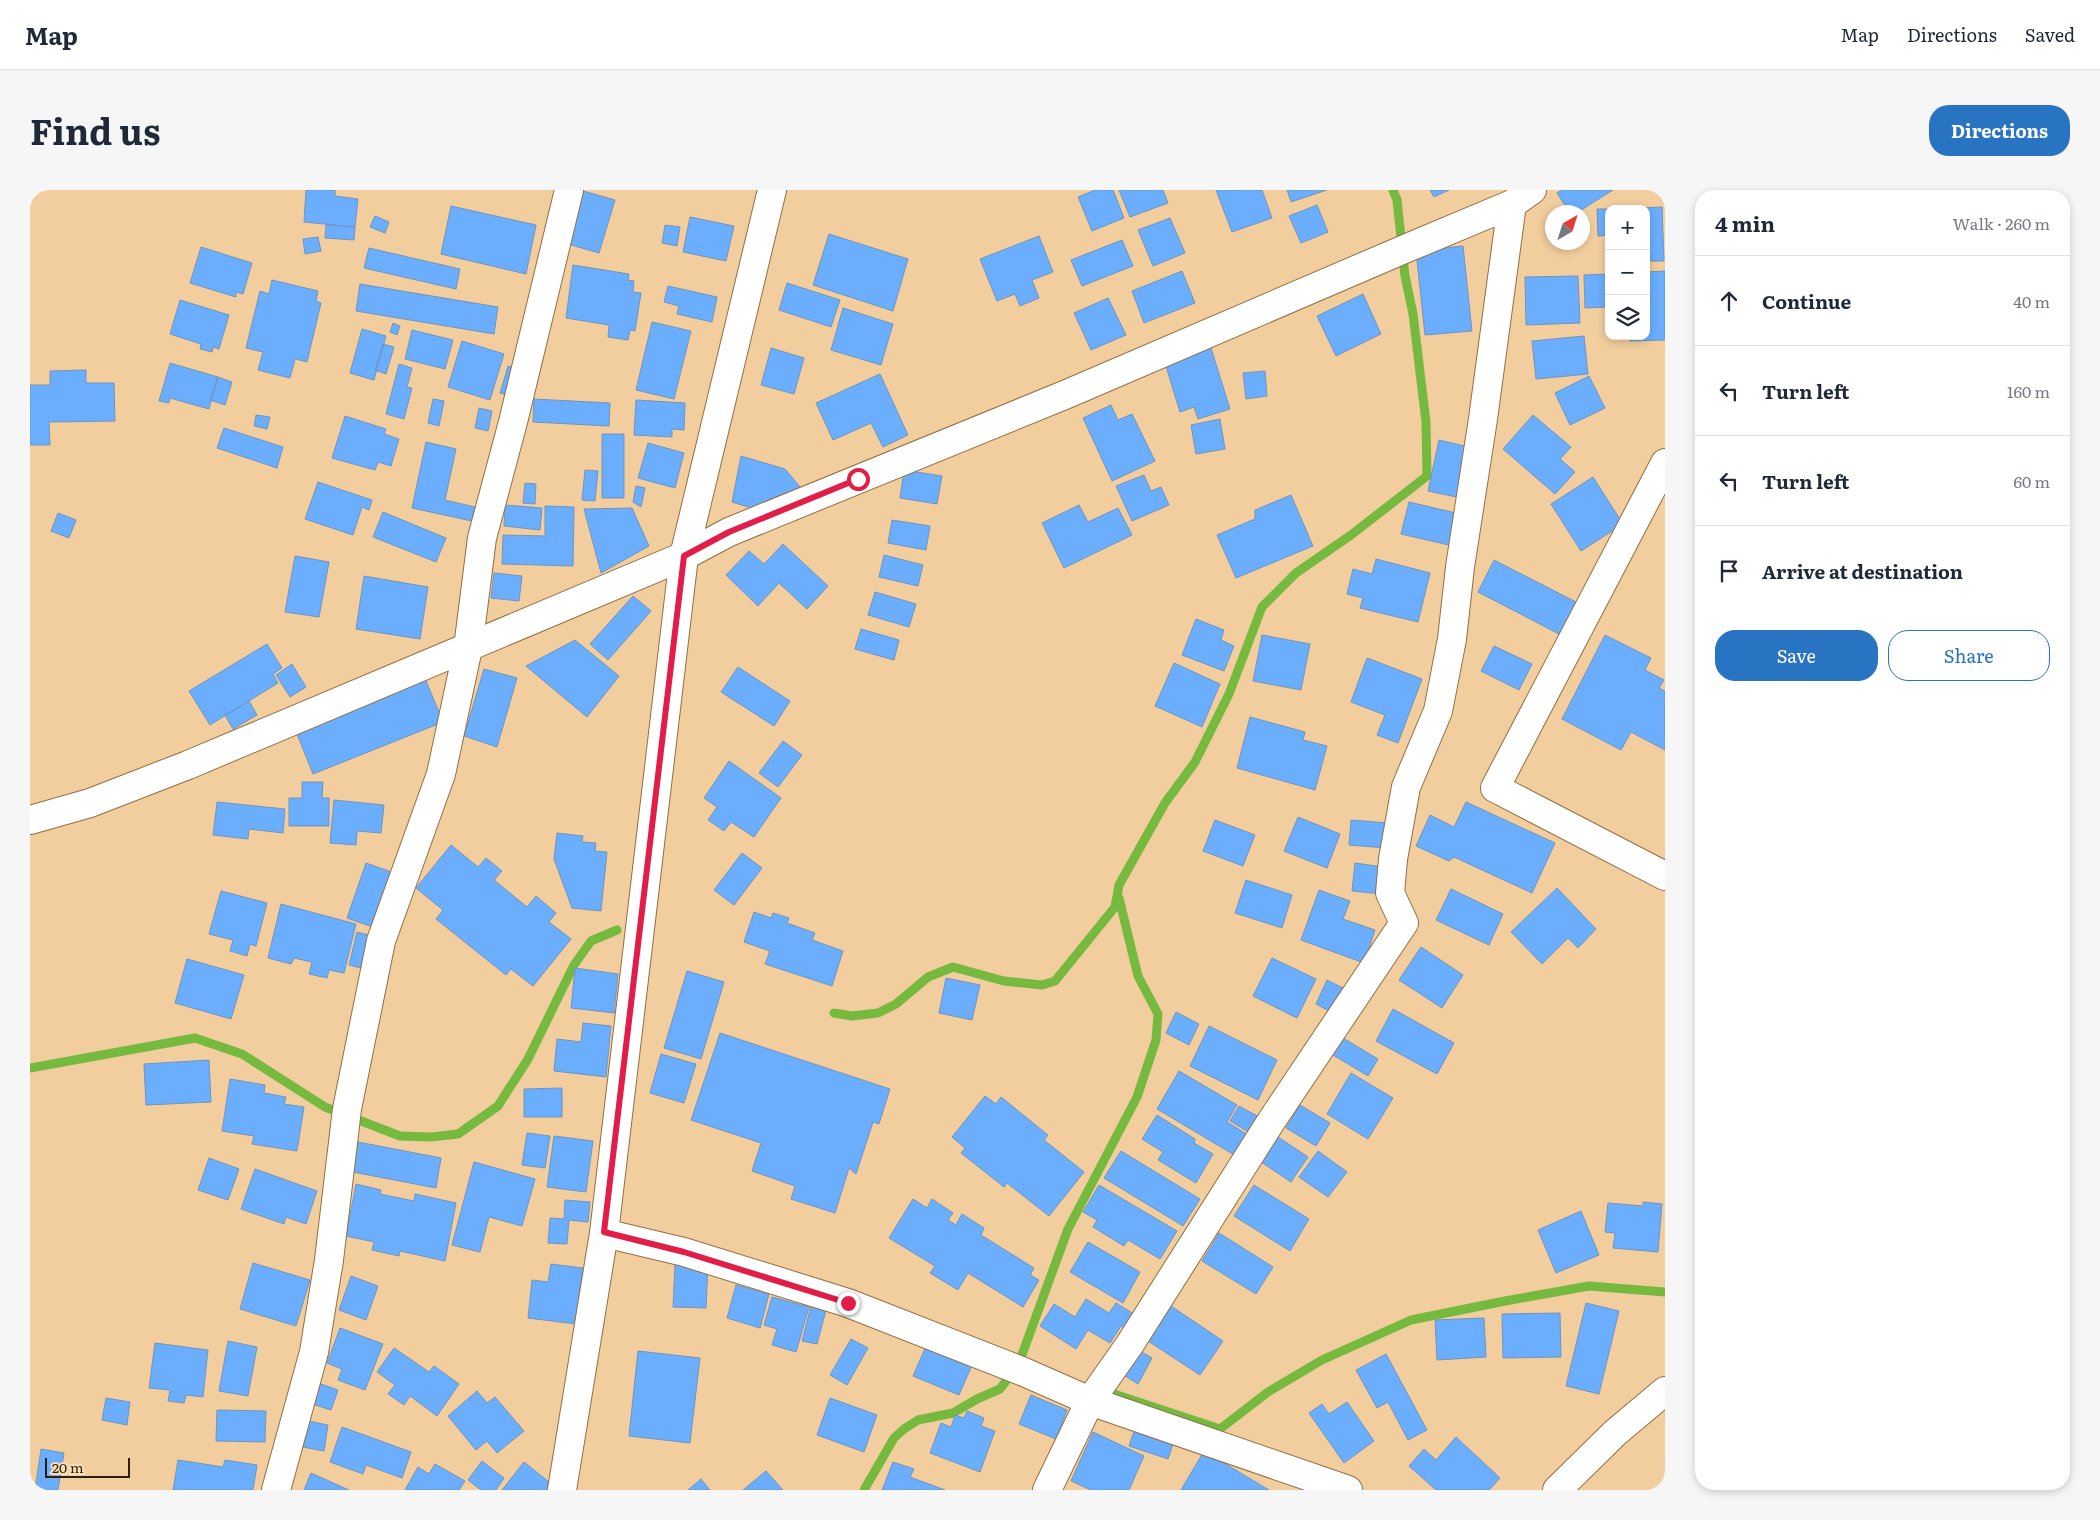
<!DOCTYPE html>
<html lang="en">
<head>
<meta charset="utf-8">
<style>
  :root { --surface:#fff; --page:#f6f6f7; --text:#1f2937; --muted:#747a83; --line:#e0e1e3; --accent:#2973c3 }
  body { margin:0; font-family:Literata,serif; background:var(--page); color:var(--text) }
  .controls { position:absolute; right:15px; top:15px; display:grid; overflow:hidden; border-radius:10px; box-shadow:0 2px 8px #0003 }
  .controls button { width:45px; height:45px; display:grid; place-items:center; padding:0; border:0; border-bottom:1px solid var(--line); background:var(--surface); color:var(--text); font:25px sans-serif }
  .compass { position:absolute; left:1515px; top:15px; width:45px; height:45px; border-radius:50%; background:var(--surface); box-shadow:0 2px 8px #0003; rotate:39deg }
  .scale { position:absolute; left:15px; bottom:12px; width:85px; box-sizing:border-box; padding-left:5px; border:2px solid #2e200d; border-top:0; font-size:14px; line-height:18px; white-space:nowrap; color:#2e200d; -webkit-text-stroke:4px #fadcb6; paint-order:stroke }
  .stop { position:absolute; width:15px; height:15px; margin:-11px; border:4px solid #e11d48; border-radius:50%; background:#fff }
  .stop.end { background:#e11d48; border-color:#fff; box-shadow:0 1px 5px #0008 }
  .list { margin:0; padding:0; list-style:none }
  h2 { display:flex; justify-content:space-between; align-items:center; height:65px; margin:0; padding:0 20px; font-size:21px }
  h2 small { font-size:16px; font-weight:400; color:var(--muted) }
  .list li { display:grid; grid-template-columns:32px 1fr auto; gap:15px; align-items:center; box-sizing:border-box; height:90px; padding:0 20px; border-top:1px solid var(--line) }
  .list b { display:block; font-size:19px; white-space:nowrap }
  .list em { font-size:16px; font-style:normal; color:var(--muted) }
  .actions { display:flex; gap:10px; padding:15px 20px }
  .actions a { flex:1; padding:11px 0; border:1px solid var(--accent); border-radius:20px; text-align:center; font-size:18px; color:var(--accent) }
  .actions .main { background:var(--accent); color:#fff }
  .icon { flex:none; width:28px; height:28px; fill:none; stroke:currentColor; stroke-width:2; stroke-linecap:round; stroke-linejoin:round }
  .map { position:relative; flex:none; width:1635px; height:1300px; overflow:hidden; border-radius:20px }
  header { display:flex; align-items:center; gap:30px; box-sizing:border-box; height:70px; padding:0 25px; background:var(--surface); border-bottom:1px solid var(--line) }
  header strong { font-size:24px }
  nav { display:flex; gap:28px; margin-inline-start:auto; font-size:18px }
  .intro { display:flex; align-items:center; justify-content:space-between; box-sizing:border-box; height:120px; padding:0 30px }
  h1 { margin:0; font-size:35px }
  .button { padding:12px 22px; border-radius:20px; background:var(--accent); color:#fff; font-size:18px; font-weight:700 }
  main { display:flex; gap:30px; padding:0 30px }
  aside { flex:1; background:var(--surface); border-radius:20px; box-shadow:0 2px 8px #0003 }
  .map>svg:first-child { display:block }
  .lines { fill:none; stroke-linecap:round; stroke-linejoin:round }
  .stream { stroke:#75b93e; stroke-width:9 }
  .building { fill:#6baefe; stroke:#7194be }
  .street-casing { stroke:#916f42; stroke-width:30 }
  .secondary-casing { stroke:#916f42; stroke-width:30 }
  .street { stroke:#fff; stroke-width:28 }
  .secondary { stroke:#fff; stroke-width:28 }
  .route { stroke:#e11d48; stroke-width:6 }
</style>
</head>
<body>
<header>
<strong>Map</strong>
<nav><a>Map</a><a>Directions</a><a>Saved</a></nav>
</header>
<div class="intro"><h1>Find us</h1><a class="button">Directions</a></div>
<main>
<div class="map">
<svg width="1635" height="1300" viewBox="0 0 1635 1300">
  <rect width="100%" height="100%" fill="#f2cd9e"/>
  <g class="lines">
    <!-- stream -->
    <path class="stream" d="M804,823L822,826L848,823L866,814L898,787L923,777L974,791L1012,795L1025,791L1085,717L1089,695L1135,613L1165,572L1199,504L1232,417L1266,383L1321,345L1397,286L1396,232L1383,124L1375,86L1367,10L1363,0
      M0,878L165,848L212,864L295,917L370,946L401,947L428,944L468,916L498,869L544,775L561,751L587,740
      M1072,1200L1190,1239L1238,1202L1292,1170L1381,1130L1475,1111L1559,1096L1635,1102
      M834,1300L864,1248L874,1239L888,1230L923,1223L947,1209L970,1199L989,1173L1038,1039L1107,907L1126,850L1128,824L1108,786L1089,708"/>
  </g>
  <!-- building -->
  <path class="building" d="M276,0H305V6L328,9L325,37L274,32Z
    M1065,0H1083L1094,28L1062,41L1048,7Z
    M1089,0H1133L1138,13L1100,27Z
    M1186,0H1232L1242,28L1202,42Z
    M1257,0H1297L1261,12Z
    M1400,0H1419L1404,7Z
    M1531,0H1583L1548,22H1539L1527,3Z
    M553,1L585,10L569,63L538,54Z
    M1287,15L1298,42L1271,53L1259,26Z
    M421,16L506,35L496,84L411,64Z
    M1632,17L1634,71H1616V19H1586Z
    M1567,19H1579V45L1568,46Z
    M345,26L359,32L355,43L340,37Z
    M660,27L704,36L696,71L653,62Z
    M1140,28L1155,63L1123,76L1108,40Z
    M296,35L325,37L324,50L295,48Z
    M635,35L650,37L647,56L632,53Z
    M799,44L878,69L863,121L783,95Z
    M1009,46L1023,82L1002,90L1009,108L990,116L985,104L967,111L950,69Z
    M288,47L291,61L275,64L273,49Z
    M1092,50L1103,76L1052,96L1041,70Z
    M1433,56L1442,141L1395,145L1386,61Z
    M171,57L222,73L213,104L206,102V107L160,93Z
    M339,58L430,79L426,99L334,78Z
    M543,75L599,84L598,90L604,91L603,102L611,103L605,141L600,140L598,150L578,147L579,135L536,128Z
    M1152,81L1165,113L1114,133L1102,101Z
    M1635,81V150L1600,151L1599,146H1616V82Z
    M1579,84V117L1555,118L1554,85Z
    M1548,86L1550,133L1496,135L1495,87Z
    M242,90L288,101L286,111L291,113L277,172L265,169L260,188L228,180L233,162L216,158L230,101L239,104Z
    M757,93L810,110L801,137L749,120Z
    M330,94L468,117L464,144L326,121Z
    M638,96L687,107L682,132L647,124L649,116L634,112Z
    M1333,104L1351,144L1306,166L1287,126Z
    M1078,108L1096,145L1061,160L1044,123Z
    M150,110L199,125L189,159L183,157L182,162L170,159L171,154L140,144Z
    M813,118L863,134L851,175L801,160Z
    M622,132L661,141L644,209L606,200Z
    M363,133L370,136L367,145L360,142Z
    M332,139L356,146L344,190L320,183Z
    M382,140L423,150L415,179L375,169Z
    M1554,146L1558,184L1506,189L1502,151Z
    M432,151L474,164L460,210L418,197Z
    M353,154L364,157L356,184L345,180Z
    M741,158L774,168L764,204L731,195Z
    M1181,158L1200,219L1168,229L1164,217L1150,222L1135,173Z
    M140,173L188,187L179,219L140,208L139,213L129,211Z
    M369,174L382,178L377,197L382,198L374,229L356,224Z
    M478,176L489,180L482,206L470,203Z
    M56,180V193H84L85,231L19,232L20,255H0V195H20V181Z
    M1235,181L1237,206L1216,209L1213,183Z
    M850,184L878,245L853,257L841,233L803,250L786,213Z
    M1559,186L1575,218L1540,235L1525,203Z
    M188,187L202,192L195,215L180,210Z
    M403,209L414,211L409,236L398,233Z
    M504,209L580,213L579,236L503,232Z
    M606,210L655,213L654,240L642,239V247L604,245Z
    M1081,215L1088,230L1102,224L1125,271L1082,291L1053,228Z
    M449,218L462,221L458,241L445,238Z
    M226,225L240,227L237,239L224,236Z
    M1503,225L1541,257L1530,269L1545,282L1525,304L1473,259Z
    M315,226L356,239L354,244L369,249L361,276L348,272L345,280L302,268Z
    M1190,229L1195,259L1166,264L1161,235Z
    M194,238L253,257L247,278L187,258Z
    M572,244H594V308H572Z
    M1409,250L1447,259L1436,309L1398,301Z
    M396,252L426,259L415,310L445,317L442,331L382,318Z
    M618,253L654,263L645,298L608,288Z
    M711,266L755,279L771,298L725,319L702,312Z
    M555,280L568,281L565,311L552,310Z
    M874,280L912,286L907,314L870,308Z
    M1114,285L1121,301L1131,297L1139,315L1102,331L1086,296Z
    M1563,287L1593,334L1551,361L1521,314Z
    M288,292L342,310L339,320L332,317L323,345L275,329Z
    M495,293L506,294L505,314L493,313Z
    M606,296L615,298L611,317L603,312Z
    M1261,305L1283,356L1206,388L1187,345L1225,329V320Z
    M1379,312L1430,324L1423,356L1371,344Z
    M475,315L512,318L510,340L474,336Z
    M1049,315L1058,332L1088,318L1102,345L1034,378L1012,333Z
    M515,316L544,317L543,376L472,374L473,345L515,346Z
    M602,318L619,356L571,383L554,319Z
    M353,322L416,348L406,372L343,347Z
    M28,323L46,330L39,348L21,341Z
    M862,330L900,336L896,360L858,353Z
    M753,354L798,396L777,419L749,393L728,416L696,385L719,361L734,374Z
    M854,365L893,375L888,396L849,387Z
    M265,366L299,372L289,427L255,422Z
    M1346,369L1400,383L1388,432L1330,418L1333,408L1317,404L1323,379L1342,384Z
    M1464,370L1548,413L1531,445L1448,402Z
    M464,383L492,386L489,411L461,408Z
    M334,386L398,397L390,449L326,439Z
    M845,402L886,414L879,437L838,425Z
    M603,406L621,421L578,470L560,454Z
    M1166,429L1194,440L1191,450L1204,456L1194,481L1152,465Z
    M831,439L869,450L864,470L825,459Z
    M1232,445L1280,454L1271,500L1223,491Z
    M1575,445L1621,468L1615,480L1634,490L1629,498L1635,501V560L1601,542L1591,560L1532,529Z
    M545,450L589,486L557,527L496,476Z
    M237,454L252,478L243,484L248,493L180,535L159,501Z
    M1464,456L1502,474L1489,500L1451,481Z
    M1337,468L1392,489L1368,553L1347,545L1355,525L1321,512Z
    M1144,473L1190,494L1172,537L1125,516Z
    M262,474L276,497L260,507L246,485Z
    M708,477L760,511L744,536L691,502Z
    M454,479L487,488L467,557L434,546Z
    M394,486L413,532L283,584L265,539Z
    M219,511L227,525L203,539L195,525Z
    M1220,527L1275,542L1273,550L1297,556L1285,600L1207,578Z
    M753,551L772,565L748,597L729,583Z
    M699,571L751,608L724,647L701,632L694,641L678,630L687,617L674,608Z
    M272,592H293L292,608H299V636H259V608H272Z
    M304,610L354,615L351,643L327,641L326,655L300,653Z
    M187,612L255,619L253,643L219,639L218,649L183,645Z
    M1436,612L1525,653L1502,703L1424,667L1419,671L1386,656L1400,625L1424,637Z
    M1268,627L1310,644L1297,678L1254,661Z
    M1185,630L1225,645L1213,676L1173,661Z
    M1321,630L1358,633L1356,658L1319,655Z
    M527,643L553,646L552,652L566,653L565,661L577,662L571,721L542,718L524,669Z
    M421,655L448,677L456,668L472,681L464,690L497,717L506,706L526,723L519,732L541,749L503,796L481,779L476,785L406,729L413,720L386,698Z
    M712,663L732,678L704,715L684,700Z
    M336,673L367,684L348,739L317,728Z
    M1325,673L1354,677L1351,704L1322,701Z
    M1216,690L1262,705L1252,738L1205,723Z
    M1527,698L1566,739L1548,758L1538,748L1512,774L1481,742Z
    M1421,699L1473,724L1459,755L1406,730Z
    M1289,700L1320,711L1313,729L1345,740L1334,773L1271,750Z
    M191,701L237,713L226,756L220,754L217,766L200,761L203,750L179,744Z
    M251,714L326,734L314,783L299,780L297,788L279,784L282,772L264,768L261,774L238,768Z
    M724,722L741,728L743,723L759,728L757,733L785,743L782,750L813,761L802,796L735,774L740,761L714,752Z
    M327,742L347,747L339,780L319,775Z
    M1391,757L1433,785L1412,818L1369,790Z
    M1242,768L1286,789L1267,828L1223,806Z
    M157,769L214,785L201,829L145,813Z
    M545,778L588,784L584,823L541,818Z
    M657,781L694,792L671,869L634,858Z
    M916,788L950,795L942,830L909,823Z
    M1297,790L1313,798L1301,822L1286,814Z
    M1363,819L1424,853L1407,884L1346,851Z
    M1146,822L1169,834L1159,855L1136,843Z
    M553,833L581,836L576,887L524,881L527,849L551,852Z
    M1179,836L1247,870L1228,910L1160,876Z
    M690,843L860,899L849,934L843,932L826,984L819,978L805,1023L761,1009L765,996L722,981L731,953L661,930Z
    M1313,848L1348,869L1338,886L1303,865Z
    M631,864L666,874L654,913L620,903Z
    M179,870L181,912L116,915L114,874Z
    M1149,881L1207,915L1197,932L1218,945L1206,966L1127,919Z
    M1321,883L1363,908L1338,949L1297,924Z
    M200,889L235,895L234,903L256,907L254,914L274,917L267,961L222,954L224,946L192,941Z
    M532,898V927H494V899Z
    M955,906L966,914L971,907L1018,945L1014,950L1054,982L1019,1026L977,993L974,997L931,963L935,958L922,947Z
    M1270,915L1300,933L1286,956L1256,938Z
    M1209,916L1231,928L1222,944L1200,931Z
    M1127,925L1165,949L1164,953L1183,964L1166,993L1128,970L1133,962L1112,949Z
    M497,943L520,946L515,978L492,975Z
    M524,946L563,951L556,1002L517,997Z
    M1248,947L1278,967L1261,992L1231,972Z
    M328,952L411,968L406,998L323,982Z
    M1091,961L1170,1009L1153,1036L1074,988Z
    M1288,961L1317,982L1298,1007L1269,987Z
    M179,968L209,979L198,1010L168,1000Z
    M444,972L505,989L492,1036L459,1027L450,1062L422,1055Z
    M225,979L287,1001L276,1034L256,1027L254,1034L211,1019Z
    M326,994L351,1000L350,1004L384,1011L385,1004L426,1013L415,1071L370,1061L369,1066L342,1060L344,1052L316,1046Z
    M1069,995L1147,1041L1130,1069L1098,1050L1094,1056L1063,1037L1067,1030L1053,1022Z
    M1224,995L1279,1029L1260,1061L1204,1026Z
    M883,1009L897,1018L902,1009L923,1023L918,1030L926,1035L932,1024L954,1038L951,1045L1004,1078L1000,1085L1009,1090L993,1117L938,1083L928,1100L900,1083L905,1076L859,1048Z
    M535,1010L560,1012L558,1032L539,1030L537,1054L518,1053L520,1028L534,1029Z
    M1613,1012L1632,1014L1628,1062L1583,1058L1585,1043L1575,1042L1578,1013L1613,1016Z
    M1551,1021L1569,1065L1526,1083L1508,1040Z
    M1189,1043L1243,1077L1226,1104L1172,1071Z
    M1058,1052L1110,1082L1093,1113L1040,1082Z
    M223,1073L280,1090L266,1136L210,1119Z
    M521,1074L553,1078L546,1134L498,1128L502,1090L518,1092Z
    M645,1074L678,1075L676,1118L643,1117Z
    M321,1086L348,1096L336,1130L309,1120Z
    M706,1095L739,1104L730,1138L697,1128Z
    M742,1107L779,1117L766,1162L742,1155L747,1139L734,1135Z
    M1056,1109L1079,1123L1086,1113L1107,1126L1098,1140L1091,1136L1080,1153L1058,1140L1046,1159L1010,1136L1024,1114L1045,1127Z
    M1556,1113L1589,1121L1569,1204L1536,1196Z
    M1138,1114L1193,1151L1170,1185L1115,1149Z
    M781,1116L796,1120L787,1154L772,1151Z
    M1530,1123L1531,1167L1473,1168L1472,1124Z
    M1454,1128L1456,1167L1407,1170L1405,1130Z
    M310,1138L353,1154L335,1200L308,1190L312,1179L297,1173Z
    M821,1149L838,1158L817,1195L800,1185Z
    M198,1151L227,1157L218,1206L189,1201Z
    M125,1153L178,1160L173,1207L156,1205L154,1213L138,1211L140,1200L119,1198Z
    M897,1154L943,1173L929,1205L883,1186Z
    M364,1158L399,1182L404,1176L429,1194L407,1226L380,1206L374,1215L358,1204L365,1195L347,1182Z
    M1106,1159L1122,1168L1108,1194L1092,1184Z
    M608,1161L670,1168L660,1253L599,1246Z
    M1356,1164L1397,1240L1378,1250L1358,1212L1347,1218L1326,1180Z
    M288,1193L308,1200L301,1220L282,1214Z
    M447,1201L457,1213L465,1207L494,1241L467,1263L457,1251L446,1260L418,1226Z
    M1001,1205L1037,1220L1026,1249L989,1234Z
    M76,1208L100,1212L97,1235L72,1230Z
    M800,1208L847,1225L834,1262L787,1245Z
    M1317,1212L1344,1251L1314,1273L1279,1223L1292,1214L1299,1224Z
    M187,1220L236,1221L235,1252L186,1251Z
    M937,1221L954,1228L951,1236L965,1241L950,1282L900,1263L911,1233L921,1237L925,1225L934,1228Z
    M278,1231L298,1235L294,1261L273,1257Z
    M1106,1235L1145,1248L1138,1269L1099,1256Z
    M312,1237L381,1262L372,1288L336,1275L333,1284L300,1272Z
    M1063,1242L1114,1266L1099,1300H1061L1041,1291Z
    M1426,1247L1470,1288L1459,1300H1406L1379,1276L1394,1259L1406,1270Z
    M11,1259L34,1263L28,1300H5Z
    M1174,1261L1239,1300H1151Z
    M148,1270L193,1277L195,1270L227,1275L223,1300H143Z
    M452,1271L474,1288L466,1300H451L438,1290Z
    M494,1272L529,1300H472Z
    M863,1272L884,1279L880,1287L915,1300H852Z
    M405,1274L435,1291L429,1300H375L388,1277L399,1284Z
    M736,1281L753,1300H713Z
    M281,1283L319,1300H274Z
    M671,1289L680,1300H658Z"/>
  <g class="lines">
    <!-- street casing -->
    <g class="street-casing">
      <path id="street" d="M1635,273L1465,598L1635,686
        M0,630L60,613L158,575L654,366L699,342L1037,204L1377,58L1482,14L1502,0
        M574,1043L654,1062L818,1113L994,1182L1060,1211L1318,1300
        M246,1300L284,1162L299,1070L317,919L351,751L411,584L438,458L452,348L483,232L539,0
        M1017,1300L1060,1211L1100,1154L1240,933L1374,733L1360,703L1363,669L1376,597L1408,521L1422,449L1430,377L1453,229L1482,14
        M1527,1300L1585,1243L1635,1201"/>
    </g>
    <!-- secondary casing -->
    <g class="secondary-casing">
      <path id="secondary" d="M532,1300L574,1043L654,366L742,0"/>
    </g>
    <!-- street -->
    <use href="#street" class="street"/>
    <!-- secondary -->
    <use href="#secondary" class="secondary"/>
  </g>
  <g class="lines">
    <!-- route -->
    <path class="route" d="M818,1113L654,1062L574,1042L654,366L699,342L828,289"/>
  </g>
</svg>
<div class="controls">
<button>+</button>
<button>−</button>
<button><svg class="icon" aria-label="layers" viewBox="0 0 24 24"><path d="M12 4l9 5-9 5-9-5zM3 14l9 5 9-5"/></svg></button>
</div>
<svg class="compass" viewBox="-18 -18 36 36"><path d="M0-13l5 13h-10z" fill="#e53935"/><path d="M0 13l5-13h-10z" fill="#747a83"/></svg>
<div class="scale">20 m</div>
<div class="stop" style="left:828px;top:289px"></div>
<div class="stop end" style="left:818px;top:1113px"></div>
</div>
<aside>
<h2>4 min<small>Walk · 260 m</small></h2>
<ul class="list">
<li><svg class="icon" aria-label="ahead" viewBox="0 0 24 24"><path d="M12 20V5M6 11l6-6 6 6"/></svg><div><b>Continue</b></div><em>40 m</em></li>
<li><svg class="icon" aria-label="left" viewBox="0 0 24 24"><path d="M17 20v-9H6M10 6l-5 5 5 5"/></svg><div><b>Turn left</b></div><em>160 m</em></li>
<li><svg class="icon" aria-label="left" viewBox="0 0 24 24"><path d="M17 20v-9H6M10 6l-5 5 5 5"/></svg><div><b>Turn left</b></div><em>60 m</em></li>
<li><svg class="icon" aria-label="arrive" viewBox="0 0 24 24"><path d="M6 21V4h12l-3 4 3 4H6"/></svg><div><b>Arrive at destination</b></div></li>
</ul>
<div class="actions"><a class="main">Save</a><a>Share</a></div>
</aside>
</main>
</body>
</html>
